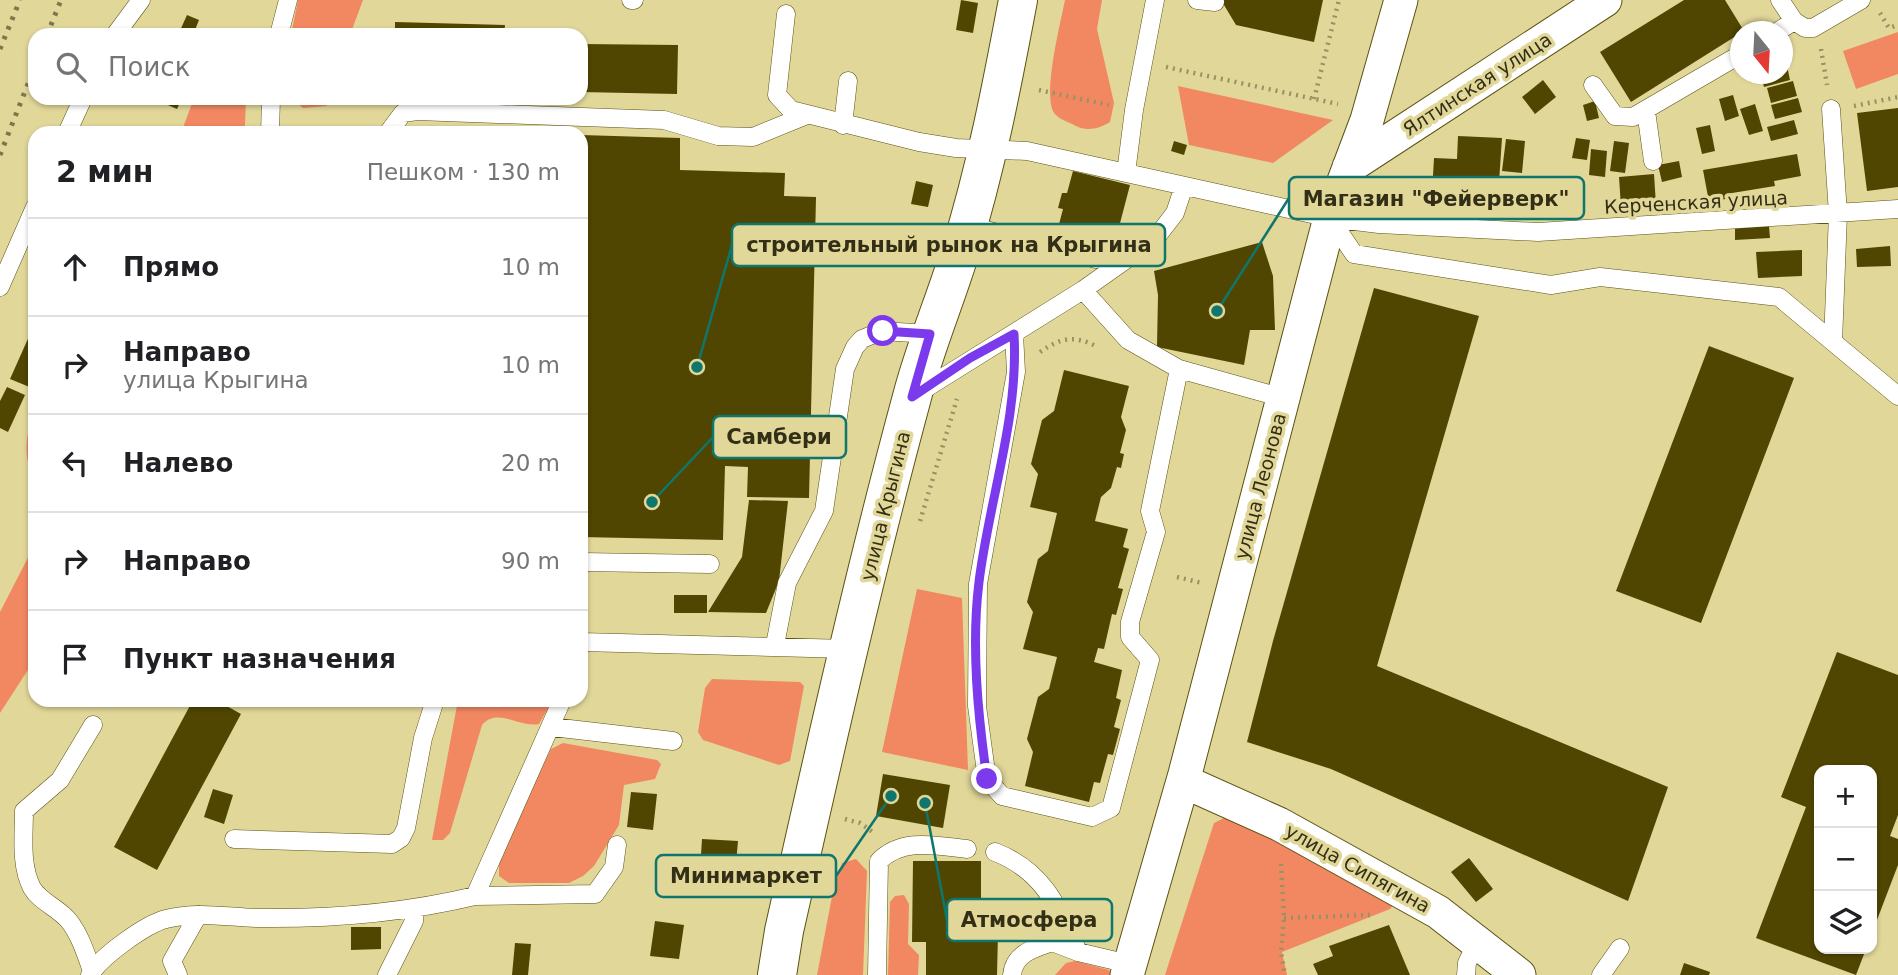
<!DOCTYPE html>
<html lang="ru">
<head>
<meta charset="utf-8">
<style>
  :root { --surface:#fff; --page:#f2f2f2; --text:#202124; --muted:#757577; --line:#e0e0e0 }
  body { margin:0; font-family:"DejaVu Sans",sans-serif; background:var(--page); color:var(--text) }
  .controls { position:absolute; right:21px; bottom:21px; display:grid; overflow:hidden; border-radius:14px; box-shadow:0 2px 5px #0004 }
  .controls button { width:63px; height:63px; display:grid; place-items:center; padding:0; border:0; border-bottom:2px solid var(--line); background:var(--surface); color:var(--text); font:35px sans-serif }
  .compass { position:absolute; left:1730px; top:21px; width:63px; height:63px; border-radius:50%; background:var(--surface); box-shadow:0 2px 5px #0004; rotate:162deg }
  .stop { position:absolute; width:21px; height:21px; margin:-16px; border:5px solid #7c3aed; border-radius:50%; background:#fff }
  .stop.end { background:#7c3aed; border-color:#fff; box-shadow:0 2px 7px #0008 }
  .list { margin:0; padding:0; list-style:none }
  h2 { display:flex; justify-content:space-between; align-items:center; height:91px; margin:0; padding:0 28px; font-size:30px }
  h2 small { font-size:23px; font-weight:400; color:var(--muted) }
  .list li { display:grid; grid-template-columns:46px 1fr auto; gap:21px; align-items:center; box-sizing:border-box; height:98px; padding:0 28px; border-top:2px solid var(--line) }
  .list b { display:block; font-size:26px; white-space:nowrap }
  .list p { margin:0; font-size:23px; white-space:nowrap; color:var(--muted) }
  .list em { font-size:23px; font-style:normal; color:var(--muted) }
  .icon { flex:none; width:38px; height:38px; fill:none; stroke:currentColor; stroke-width:2; stroke-linecap:round; stroke-linejoin:round }
  .map { position:relative; flex:none; width:1898px; height:975px; overflow:hidden }
  .search { position:absolute; background:var(--surface); box-shadow:0 2px 5px #0004; left:28px; top:28px; width:560px; height:77px; display:flex; align-items:center; gap:18px; box-sizing:border-box; padding:0 24px; border-radius:21px; color:var(--muted); font-size:26px }
  .panel { position:absolute; background:var(--surface); box-shadow:0 2px 5px #0004; left:28px; top:126px; width:560px; height:581px; border-radius:21px }
  .map>svg:first-child { display:block }
  .green { fill:#f18862 }
  .building { fill:#504601 }
  .lines { fill:none; stroke-linecap:round; stroke-linejoin:round }
  .lane-casing { stroke:#5b5213; stroke-width:19 }
  .street-casing { stroke:#5b5213; stroke-width:35 }
  .secondary-casing { stroke:#5b5213; stroke-width:40 }
  .path { stroke:#999163; stroke-width:4.5; stroke-dasharray:2 5; stroke-linecap:butt }
  .lane { stroke:#fff; stroke-width:18 }
  .street { stroke:#fff; stroke-width:33 }
  .secondary { stroke:#fff; stroke-width:38 }
  .rail { stroke:#7e774e; stroke-width:5; stroke-dasharray:3.5 7; stroke-linecap:butt }
  .route { stroke:#7c3aed; stroke-width:9 }
  .labels { text-anchor:middle; stroke-width:7; stroke-linejoin:round; paint-order:stroke }
  .street-label { font-size:19px; fill:#332f16; stroke:#e1d799 }
  .leader { fill:none; stroke:#0f766e; stroke-width:2.5 }
  .callout-dot { fill:#0f766e; stroke:#e1d799; stroke-width:2.5 }
  .callout { fill:#e1d799; stroke:#0f766e; stroke-width:2.5 }
  .callout-label { font-size:21px; text-anchor:middle; font-weight:bold; fill:#332f16 }
</style>
</head>
<body>
<div class="map">
<svg width="1898" height="975" viewBox="0 0 1898 975">
  <rect width="100%" height="100%" fill="#e1d799"/>
  <!-- green -->
  <path class="green" d="M298,0H363L350,35H291Z
    M1065,0H1102L1097,29L1114,103L1110,122C1099,129 1086,132 1074,125C1068,122 1059,119 1055,114C1041,99 1061,21 1065,0Z
    M1898,32V74L1856,89L1843,51Z
    M1178,86L1333,120L1273,163L1189,145Z
    M194,98H246L245,125L241,133H181Z
    M292,98H335L326,106L303,108Z
    M35,406V480C21,457 27,431 35,406Z
    M35,544V659L0,713V612Z
    M917,589L962,598L968,770L882,752Z
    M712,679L800,682L804,686L790,761L779,765L703,740L698,732L705,688Z
    M458,700H553L539,724C519,728 498,707 482,725L450,833L443,840H432Z
    M563,743L657,760L661,764L655,779L624,785L619,825L594,866L583,876L569,883H509L499,876V859L551,749Z
    M1224,818H1237L1395,903L1390,909L1282,952L1287,975H1165L1214,823Z
    M856,859L867,871L863,975H817L834,886L842,863Z
    M904,895L909,904L908,944L919,955L918,975H888L890,902L895,896Z
    M1075,961L1109,970L1111,975H1055L1066,963Z"/>
  <!-- building -->
  <path class="building" d="M961,0L978,3L973,33L956,30Z
    M1221,0H1323L1314,42L1236,25Z
    M1684,0H1725L1744,31L1631,102L1600,52Z
    M187,15L199,20L193,35H178Z
    M395,22L505,25L504,35H395Z
    M581,44L678,45L677,94L581,92Z
    M1787,66L1790,80L1764,87L1761,74H1783V67Z
    M1543,80L1556,97L1535,114L1522,97Z
    M1793,81L1797,96L1771,103L1767,88Z
    M1733,95L1739,116L1725,121L1719,99Z
    M152,98H182L177,109Z
    M1798,98L1802,112L1775,119L1771,105Z
    M1595,101L1599,118L1587,121L1583,105Z
    M1755,104L1763,131L1749,135L1740,109Z
    M1898,108V187L1867,191L1857,113Z
    M1794,120L1798,134L1771,141L1767,127Z
    M1710,125L1715,151L1702,154L1696,128Z
    M581,135L680,138V170L785,173L784,196L816,197L809,498L747,497L748,467L725,466L723,540L581,537Z
    M1458,136L1502,138L1498,197L1432,193L1434,158L1457,159Z
    M1576,138L1590,140L1587,160L1572,158Z
    M1506,139L1525,141L1522,173L1502,171Z
    M1174,141L1187,145L1184,155L1171,151Z
    M1614,141L1629,143L1625,173L1610,171Z
    M1591,149L1607,151L1605,177L1589,175Z
    M1797,154L1801,176L1774,181L1775,186L1726,194V199L1709,202L1703,170Z
    M1679,161L1682,177L1662,182L1658,165Z
    M1073,171L1130,185L1114,246L1057,232L1063,209L1058,208L1062,193H1067Z
    M1654,174L1656,205L1621,207L1619,177Z
    M916,181L933,185L928,207L911,204Z
    M1769,226L1770,238L1735,240V228Z
    M1262,242L1273,276L1275,330H1250L1244,365L1157,347L1158,295L1154,271Z
    M1890,246L1891,266L1857,267L1856,249Z
    M1802,250V276L1758,278L1756,252Z
    M1374,288L1479,316L1377,666L1668,787L1628,901L1331,769L1247,742L1273,641Z
    M35,323V381L32,388L10,379Z
    M1709,346L1794,378L1701,623L1616,591Z
    M1064,370L1129,386L1121,417L1126,430L1120,453L1124,454L1121,468L1117,467L1111,488L1101,497L1095,521L1128,529L1123,547L1129,549L1118,588L1123,589L1116,615L1112,614L1104,649L1098,648L1094,662L1122,670L1116,698L1121,700L1114,727L1120,729L1113,755L1108,754L1100,783L1094,782L1089,802L1025,786L1033,752L1027,739L1038,697L1049,689L1057,657L1023,649L1033,612L1027,602L1038,559L1048,551L1057,513L1030,507L1038,474L1031,464L1042,420L1054,411Z
    M7,387L25,395L8,432L0,428V401Z
    M749,500L788,501L779,581L766,613L708,612L742,557Z
    M674,595H707V613H674Z
    M1837,652L1898,675V815L1890,836L1898,839V865L1872,933V770H1819V949H1866L1856,975L1756,938L1806,807L1781,797Z
    M193,700H216L241,714L157,870L114,847Z
    M883,774L950,785L943,828L876,816Z
    M213,789L233,795L224,824L204,817Z
    M631,792L657,794L653,830L627,827Z
    M702,839L738,841L735,874L700,871Z
    M1469,858L1493,889L1476,902L1451,872Z
    M913,861H981V933H998L997,975H926V942H912Z
    M655,921L684,925L679,959L650,956Z
    M1389,925L1410,975H1318L1313,964L1333,956L1329,946Z
    M351,927H381V949L351,950Z
    M515,943L531,944L528,975H512Z
    M1684,963L1710,972L1709,975H1680Z"/>
  <g class="lines">
    <!-- lane casing -->
    <g class="lane-casing">
      <path id="lane" d="M631,0H634
        M1197,0L1215,2
        M1780,0L1794,21
        M786,14L777,95L791,110L919,142L956,148L1027,151L1330,218L1379,224L1538,232L1898,209
        M1777,32L1794,21L1805,28H1813L1861,0
        M115,35L141,0
        M279,35L288,0
        M1593,85L1615,116L1633,117L1741,54
        M1831,109L1838,214L1833,342
        M1646,111L1653,161
        M843,125L848,81
        M67,133L83,98
        M270,133L271,98
        M388,133L403,113L417,111L664,120L718,136L753,137L807,115
        M1126,173L1134,110L1155,0
        M1330,218L1354,254L1551,285L1600,277L1779,297L1898,396
        M967,225L1096,259
        M0,287L35,207
        M1083,290L1128,340L1179,369L1283,398
        M1014,334L1016,372L978,584L977,706L987,779L1002,796L1092,817L1111,808L1150,660L1130,637V622L1156,532L1150,511L1179,369
        M918,393L1083,290L1155,239L1175,213L1184,186
        M581,562L710,564
        M581,642L849,649
        M775,645L787,583L824,511L845,369L855,347L862,339L882,331L930,334
        M552,727L673,741
        M234,839L392,844L401,838L406,828L423,738L435,700
        M995,852C1044,871 1058,907 1078,952
        M475,896L595,894L614,867L617,845
        M92,971C86,954 80,935 69,921C59,908 40,902 32,888C20,865 24,835 24,811L60,780L93,725
        M90,975C100,957 146,924 166,919C196,911 227,917 257,918C331,919 404,913 475,896L562,700
        M178,975L172,961L198,915
        M387,975L414,921L415,909
        M877,975L879,861C903,837 937,846 967,849
        M1012,975C1014,953 1035,948 1052,942L1078,952L1129,964
        M1466,975L1467,963L1477,942
        M1601,975L1620,948"/>
    </g>
    <!-- street casing -->
    <g class="street-casing">
      <path id="street" d="M1349,167L1605,0
        M1183,781L1279,824L1438,912L1519,975
        M1127,975L1185,774L1330,218L1367,120L1401,0"/>
    </g>
    <!-- secondary casing -->
    <g class="secondary-casing">
      <path id="secondary" d="M777,975L784,931C824,753 864,574 912,397C925,347 945,301 960,252C986,169 1002,85 1018,0"/>
    </g>
    <!-- path -->
    <path class="path" d="M1880,13L1889,28L1898,25
      M1821,49L1827,85
      M1166,67L1338,104
      M1039,90L1109,105
      M1314,99L1339,0
      M1854,106L1898,97
      M1040,352C1062,337 1074,335 1098,347
      M920,521L957,399
      M1177,577L1202,583
      M845,819L860,823L874,833
      M1281,864L1284,918L1281,952L1285,975
      M1284,918L1371,915"/>
    <!-- lane -->
    <use href="#lane" class="lane"/>
    <!-- street -->
    <use href="#street" class="street"/>
    <!-- secondary -->
    <use href="#secondary" class="secondary"/>
    <!-- rail -->
    <path class="rail" d="M47,35L61,0
      M0,49L20,0
      M0,155L35,66"/>
  </g>
  <g class="lines">
    <!-- route -->
    <path class="route" d="M883,331L930,334L912,397L970,358L1014,334C1019,418 989,500 979,582C971,646 978,716 987,779"/>
  </g>
  <g class="labels">
    <!-- street labels -->
    <g class="street-label">
      <text transform="translate(1477 84) rotate(-33)" y="7">Ялтинская улица</text>
      <text transform="translate(1696 202) rotate(-3)" y="7">Керченская улица</text>
      <text transform="translate(1260 486) rotate(-75)" y="7">улица Леонова</text>
      <text transform="translate(885 506) rotate(-76)" y="7">улица Крыгина</text>
      <text transform="translate(1358 868) rotate(29)" y="7">улица Сипягина</text>
    </g>
  </g>
  <!-- callouts -->
  <path class="leader" d="M1217 311L1289 198M697 367L732 245M652 502L713 437M891 796L836 876M925 803L947 920"/>
  <g class="callout-dot">
    <circle cx="1217" cy="311" r="7"/>
    <circle cx="697" cy="367" r="7"/>
    <circle cx="652" cy="502" r="7"/>
    <circle cx="891" cy="796" r="7"/>
    <circle cx="925" cy="803" r="7"/>
  </g>
  <g class="callout">
    <rect x="1289" y="177" width="295" height="42" rx="7"/>
    <rect x="732" y="224" width="433" height="42" rx="7"/>
    <rect x="713" y="416" width="133" height="42" rx="7"/>
    <rect x="656" y="855" width="180" height="42" rx="7"/>
    <rect x="947" y="899" width="165" height="42" rx="7"/>
  </g>
  <g class="callout-label">
    <text x="1436" y="206">Магазин "Фейерверк"</text>
    <text x="949" y="252">строительный рынок на Крыгина</text>
    <text x="779" y="444">Самбери</text>
    <text x="746" y="883">Минимаркет</text>
    <text x="1029" y="927">Атмосфера</text>
  </g>
</svg>
<div class="controls">
<button>+</button>
<button>−</button>
<button><svg class="icon" aria-label="layers" viewBox="0 0 24 24"><path d="M12 4l9 5-9 5-9-5zM3 14l9 5 9-5"/></svg></button>
</div>
<svg class="compass" viewBox="-18 -18 36 36"><path d="M0-13l5 13h-10z" fill="#e53935"/><path d="M0 13l5-13h-10z" fill="#757577"/></svg>
<div class="stop" style="left:883px;top:331px"></div>
<div class="stop end" style="left:987px;top:779px"></div>
<div class="search"><svg class="icon" aria-label="search" viewBox="0 0 24 24"><circle cx="10" cy="10" r="6"/><path d="M15 15l6 6"/></svg>Поиск</div>
<section class="panel">
<h2>2 мин<small>Пешком · 130 m</small></h2>
<ul class="list">
<li><svg class="icon" aria-label="ahead" viewBox="0 0 24 24"><path d="M12 20V5M6 11l6-6 6 6"/></svg><div><b>Прямо</b></div><em>10 m</em></li>
<li><svg class="icon" aria-label="right" viewBox="0 0 24 24"><path d="M7 20v-9h11M14 6l5 5-5 5"/></svg><div><b>Направо</b><p>улица Крыгина</p></div><em>10 m</em></li>
<li><svg class="icon" aria-label="left" viewBox="0 0 24 24"><path d="M17 20v-9H6M10 6l-5 5 5 5"/></svg><div><b>Налево</b></div><em>20 m</em></li>
<li><svg class="icon" aria-label="right" viewBox="0 0 24 24"><path d="M7 20v-9h11M14 6l5 5-5 5"/></svg><div><b>Направо</b></div><em>90 m</em></li>
<li><svg class="icon" aria-label="arrive" viewBox="0 0 24 24"><path d="M6 21V4h12l-3 4 3 4H6"/></svg><div><b>Пункт назначения</b></div></li>
</ul>
</section>
</div>
</body>
</html>
